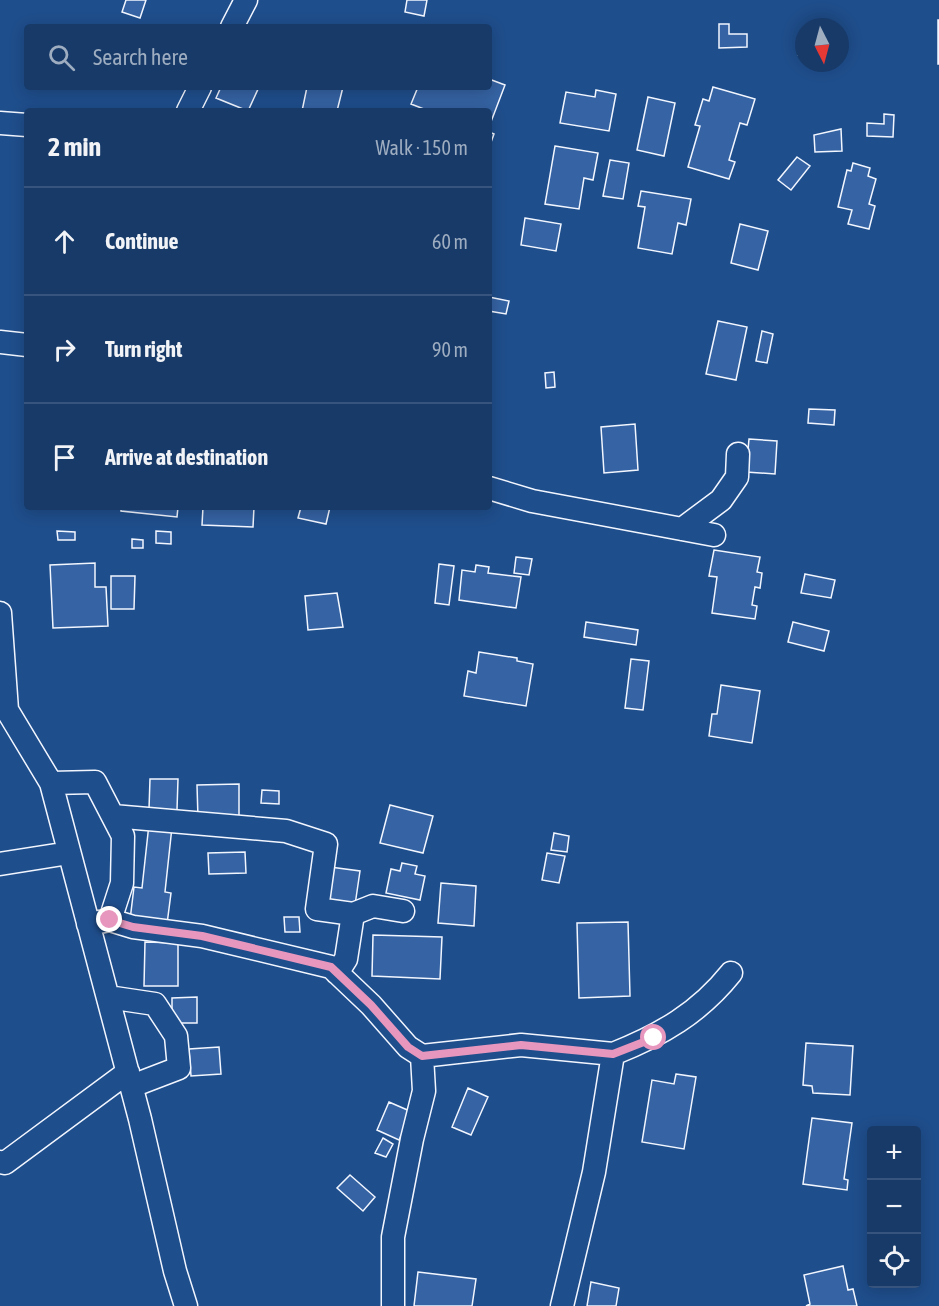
<!DOCTYPE html>
<html lang="en">
<head>
<meta charset="utf-8">
<style>
  :root { --surface:#173a69; --page:#20416f; --text:#f1f3f6; --muted:#9eadc0; --line:#36547d }
  body { margin:0; font-family:"Asap Condensed",sans-serif; background:var(--page); color:var(--text) }
  .controls { position:absolute; right:18px; bottom:18px; display:grid; overflow:hidden; border-radius:6px; box-shadow:0 3px 15px #0003 }
  .controls button { width:54px; height:54px; display:grid; place-items:center; padding:0; border:0; border-bottom:2px solid var(--line); background:var(--surface); color:var(--text); font:30px sans-serif }
  .compass { position:absolute; left:795px; top:18px; width:54px; height:54px; border-radius:50%; background:var(--surface); box-shadow:0 3px 15px #0003; rotate:174deg }
  .stop { position:absolute; width:18px; height:18px; margin:-14px; border:4px solid #e797bd; border-radius:50%; background:#fff }
  .stop.end { background:#e797bd; border-color:#fff; box-shadow:0 2px 6px #0008 }
  .list { margin:0; padding:0; list-style:none }
  h2 { display:flex; justify-content:space-between; align-items:center; height:78px; margin:0; padding:0 24px; font-size:26px }
  h2 small { font-size:20px; font-weight:400; color:var(--muted) }
  .list li { display:grid; grid-template-columns:39px 1fr auto; gap:18px; align-items:center; box-sizing:border-box; height:108px; padding:0 24px; border-top:2px solid var(--line) }
  .list b { display:block; font-size:22px; white-space:nowrap }
  .list em { font-size:20px; font-style:normal; color:var(--muted) }
  .icon { flex:none; width:33px; height:33px; fill:none; stroke:currentColor; stroke-width:2; stroke-linecap:round; stroke-linejoin:round }
  .map { position:relative; flex:none; width:939px; height:1306px; overflow:hidden }
  .search { position:absolute; background:var(--surface); box-shadow:0 3px 15px #0003; left:24px; top:24px; width:468px; height:66px; display:flex; align-items:center; gap:15px; box-sizing:border-box; padding:0 21px; border-radius:6px; color:var(--muted); font-size:22px }
  .panel { position:absolute; background:var(--surface); box-shadow:0 3px 15px #0003; left:24px; top:108px; width:468px; height:402px; border-radius:6px }
  .map>svg:first-child { display:block }
  .building { fill:#3563a3; stroke:#f2f6ff; stroke-width:1.5 }
  .lines { fill:none; stroke-linecap:round; stroke-linejoin:round }
  .street-casing { stroke:#f2f6ff; stroke-width:25 }
  .street { stroke:#1f4e8c; stroke-width:22 }
  .route { stroke:#e797bd; stroke-width:8 }
</style>
</head>
<body>
<div class="map">
<svg width="939" height="1306" viewBox="0 0 939 1306">
  <rect width="100%" height="100%" fill="#1f4e8c"/>
  <!-- building -->
  <path class="building" d="M126,0H146L140,18L122,12Z
    M407,0H427L424,16L405,12Z
    M938,20H939V64H938Z
    M719,24H729V34H747V47L719,48Z
    M799,39L804,40V55H798Z
    M489,79L505,85L489,127V111H429L411,104L418,87H489Z
    M221,87H259L248,111L216,98Z
    M307,87H343L337,111H302Z
    M713,87L755,99L747,125L740,123L729,160L735,162L729,179L688,167L700,126L695,125L703,99L709,101Z
    M596,90L616,94L609,131L560,123L566,92L595,97Z
    M648,97L675,103L664,156L637,150Z
    M884,114L894,115L893,137L867,136V123L884,124Z
    M841,129L842,151L815,152L814,135Z
    M489,132L494,134L489,148Z
    M555,146L598,153L593,180L584,178L579,209L545,204Z
    M797,157L810,166L791,190L778,180Z
    M610,160L629,163L623,199L603,196Z
    M853,163L870,168L868,176L876,179L869,204L875,206L869,229L848,224L852,210L838,207L847,170L851,171Z
    M641,191L691,199L686,225L678,223L672,254L638,248L645,207L638,206Z
    M525,218L561,224L556,251L521,245Z
    M740,224L768,231L758,270L731,263Z
    M489,297L509,301L506,314L489,311Z
    M718,321L747,327L736,380L706,374Z
    M762,331L773,334L767,363L756,361Z
    M554,372L555,387L546,388L545,373Z
    M809,409L835,410L834,425L808,423Z
    M635,424L638,470L604,473L601,427Z
    M749,439L777,441L775,474L746,472Z
    M121,507H178L177,517L121,511Z
    M203,507H254L253,527L202,525Z
    M301,507H330L326,524L298,518Z
    M57,531L75,532V540H58Z
    M156,531L171,532V544L156,543Z
    M132,539L143,540V548H132Z
    M714,550L760,557L757,572L762,573L760,588L755,587L752,605L757,606L755,619L712,613L717,577L709,576Z
    M516,557L532,559L529,575L514,573Z
    M95,563V587H106L108,626L53,628L50,565Z
    M439,564L454,566L449,605L435,603Z
    M476,565L489,567L488,573L521,577L516,608L459,600L462,570L475,572Z
    M805,574L835,580L831,598L801,593Z
    M111,576H135L134,609H111Z
    M337,593L343,627L308,630L305,596Z
    M586,622L638,630L636,645L584,637Z
    M793,622L829,631L824,651L788,642Z
    M479,652L517,658V661L533,664L526,706L464,696L468,671L476,673Z
    M631,659L649,661L643,710L625,708Z
    M721,685L760,691L752,743L709,736L712,714H717Z
    M150,779H178L177,810L149,809Z
    M239,784V817L198,818L197,785Z
    M262,790L279,791V804L261,803Z
    M390,805L433,816L423,853L380,843Z
    M149,824L172,827L165,892L171,893L167,924L130,920L134,887L142,888Z
    M554,833L569,836L567,852L551,850Z
    M245,852L246,873L209,874L208,853Z
    M547,853L565,856L559,883L542,880Z
    M402,863L417,866L415,874L425,876L420,900L386,893L391,869L400,871Z
    M330,867L360,871L355,905L325,900Z
    M441,883L476,886L474,926L438,923Z
    M284,917H299L300,932H285Z
    M628,922L630,996L579,998L577,923Z
    M373,935L442,937L440,979L372,976Z
    M145,942L178,943V986H144Z
    M197,997V1023H172V998Z
    M806,1043L853,1046L850,1095L813,1093L812,1086L803,1085Z
    M219,1047L221,1074L191,1076L189,1049Z
    M676,1074L696,1077L684,1149L642,1142L652,1080L674,1084Z
    M468,1088L488,1097L471,1135L452,1127Z
    M389,1102L412,1112L399,1140L377,1130Z
    M812,1118L852,1123L844,1179L848,1180L847,1190L803,1184Z
    M383,1138L393,1144L386,1157L375,1153Z
    M350,1175L375,1197L363,1211L337,1188Z
    M843,1266L848,1290L853,1289L857,1306H806L810,1304L804,1275Z
    M418,1272L476,1279L472,1306H414Z
    M591,1282L619,1288L616,1306H587Z"/>
  <g class="lines">
    <!-- street casing -->
    <g class="street-casing">
      <path id="street" d="M232,27L246,0
        M188,111L200,87
        M0,123L27,125
        M0,342L27,345
        M489,488L532,501L714,535
        M682,529L721,500L737,477L738,454
        M0,613L7,710L51,783L140,1119L175,1271L186,1306
        M51,783L95,782L123,836L122,883L110,920
        M113,816L286,831L326,844L317,909L353,914L346,959L337,973
        M0,864L69,853
        M353,914L373,906L403,911
        M88,924L110,920L133,927L202,936L331,967L371,1005L408,1047L422,1056
        M108,997L155,1004L176,1036L179,1068L132,1086
        M0,1162L5,1163L128,1072
        M393,1306V1237L412,1139L424,1091L422,1056L521,1045L613,1054
        M562,1306L594,1172L613,1054C661,1035 699,1013 731,973"/>
    </g>
    <!-- street -->
    <use href="#street" class="street"/>
  </g>
  <g class="lines">
    <!-- route -->
    <path class="route" d="M110,920L133,927L202,936L331,967L371,1005L408,1047L422,1056L521,1045L613,1054L654,1038"/>
  </g>
</svg>
<div class="controls">
<button>+</button>
<button>−</button>
<button><svg class="icon" aria-label="locate" viewBox="0 0 24 24"><circle cx="12" cy="12" r="6"/><path d="M12 2v4M12 18v4M2 12h4M18 12h4"/></svg></button>
</div>
<svg class="compass" viewBox="-18 -18 36 36"><path d="M0-13l5 13h-10z" fill="#e53935"/><path d="M0 13l5-13h-10z" fill="#9eadc0"/></svg>
<div class="stop" style="left:654px;top:1038px"></div>
<div class="stop end" style="left:110px;top:920px"></div>
<div class="search"><svg class="icon" aria-label="search" viewBox="0 0 24 24"><circle cx="10" cy="10" r="6"/><path d="M15 15l6 6"/></svg>Search here</div>
<section class="panel">
<h2>2 min<small>Walk · 150 m</small></h2>
<ul class="list">
<li><svg class="icon" aria-label="ahead" viewBox="0 0 24 24"><path d="M12 20V5M6 11l6-6 6 6"/></svg><div><b>Continue</b></div><em>60 m</em></li>
<li><svg class="icon" aria-label="right" viewBox="0 0 24 24"><path d="M7 20v-9h11M14 6l5 5-5 5"/></svg><div><b>Turn right</b></div><em>90 m</em></li>
<li><svg class="icon" aria-label="arrive" viewBox="0 0 24 24"><path d="M6 21V4h12l-3 4 3 4H6"/></svg><div><b>Arrive at destination</b></div></li>
</ul>
</section>
</div>
</body>
</html>
